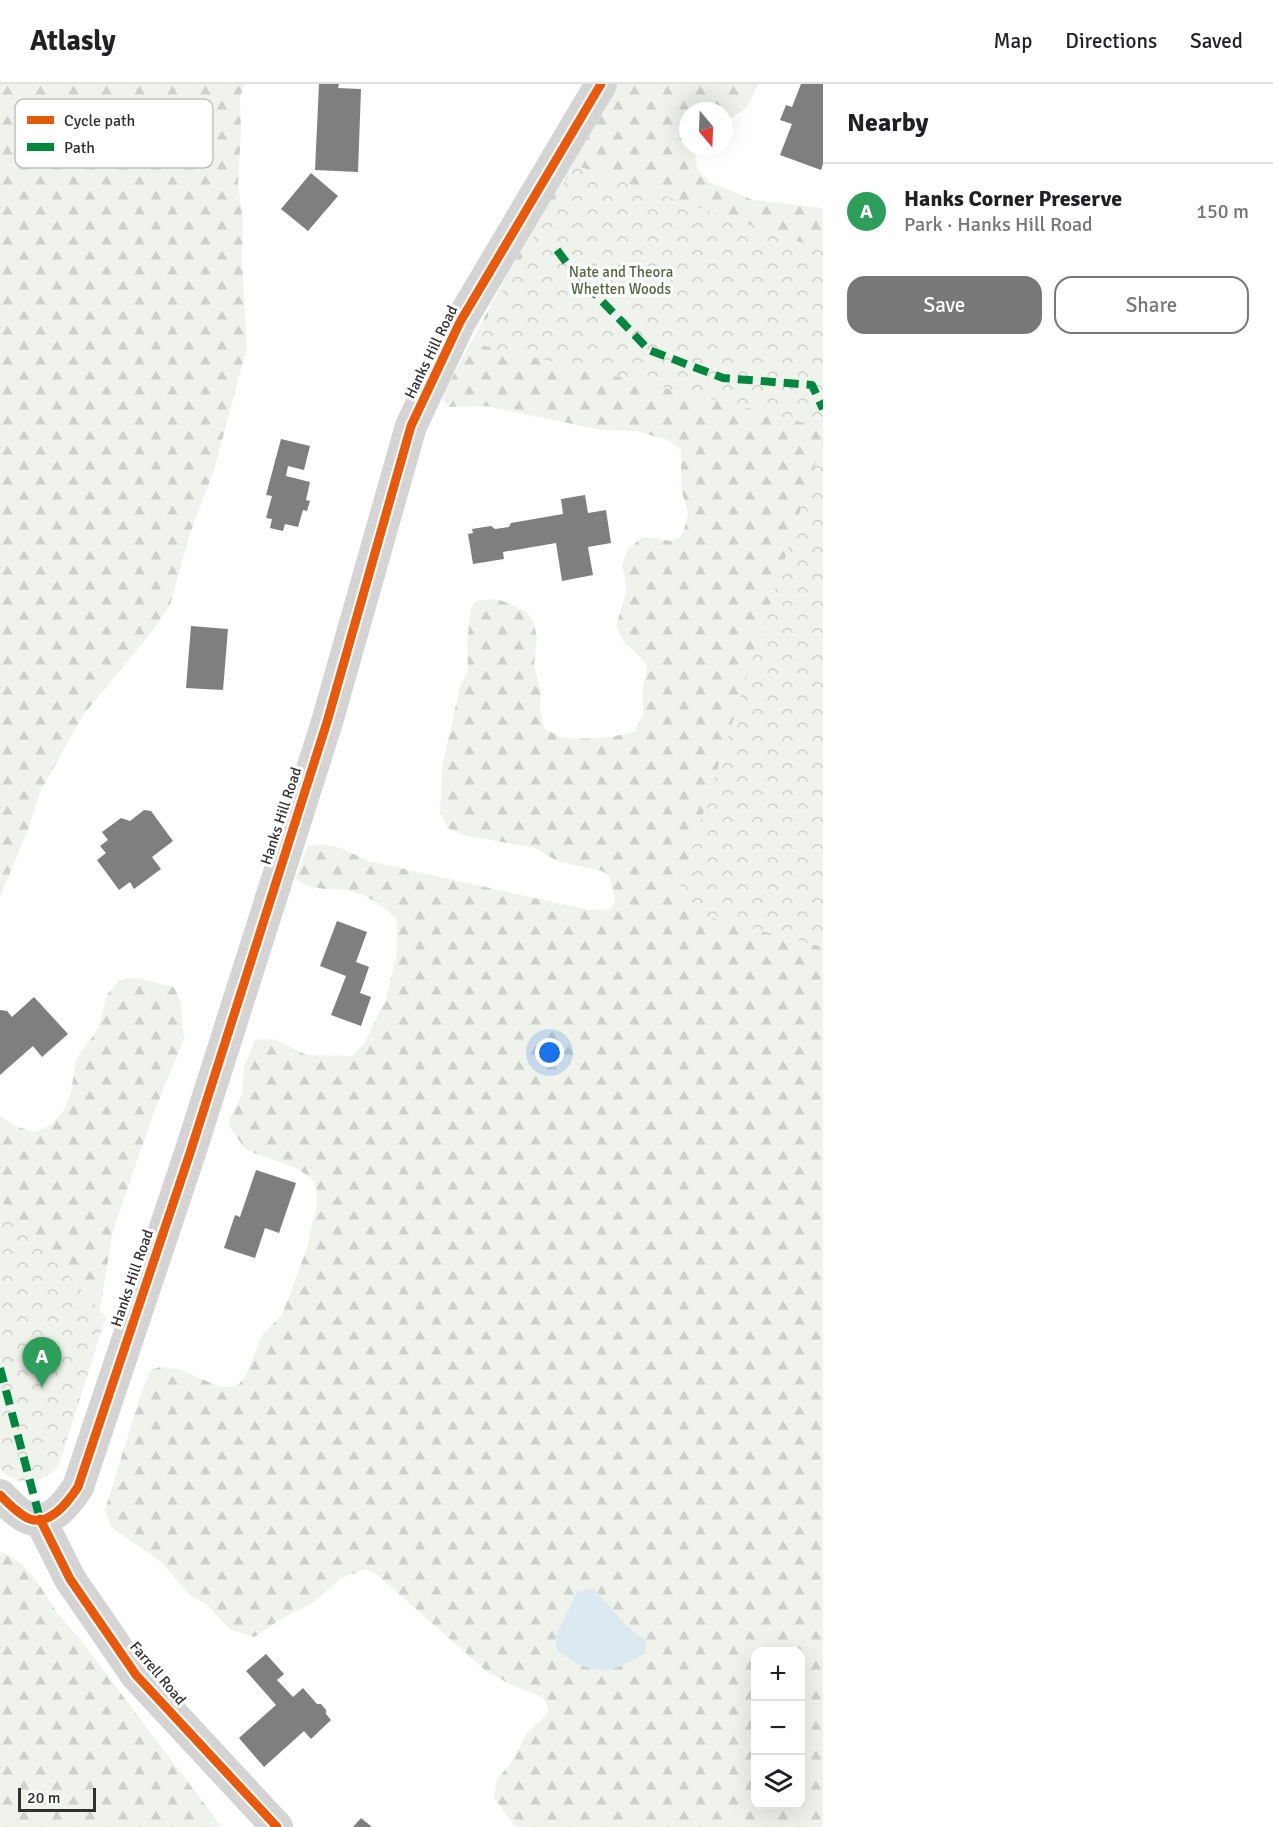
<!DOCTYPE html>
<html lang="en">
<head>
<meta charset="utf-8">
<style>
  :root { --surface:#fff; --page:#f6f6f6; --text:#202124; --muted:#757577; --line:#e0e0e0; --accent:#787878 }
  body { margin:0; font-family:Signika,sans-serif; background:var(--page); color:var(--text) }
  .controls { position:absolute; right:18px; bottom:18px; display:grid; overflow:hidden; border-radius:12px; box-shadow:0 6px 24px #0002 }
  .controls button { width:54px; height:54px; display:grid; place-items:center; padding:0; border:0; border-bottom:2px solid var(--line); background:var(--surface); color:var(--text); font:30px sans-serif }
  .compass { position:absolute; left:679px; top:18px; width:54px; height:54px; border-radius:50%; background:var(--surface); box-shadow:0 6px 24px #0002; rotate:161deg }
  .scale { position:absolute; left:18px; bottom:15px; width:78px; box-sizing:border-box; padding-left:6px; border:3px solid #303030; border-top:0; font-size:16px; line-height:21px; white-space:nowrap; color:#303030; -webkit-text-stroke:4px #fff; paint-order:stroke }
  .you { position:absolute; left:550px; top:969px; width:21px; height:21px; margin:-15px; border:4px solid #fff; border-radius:50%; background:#1a73e8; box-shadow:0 0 0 9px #1a73e833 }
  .badge { display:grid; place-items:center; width:39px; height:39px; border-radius:50%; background:var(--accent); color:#fff; font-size:20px; font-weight:700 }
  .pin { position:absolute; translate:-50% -50px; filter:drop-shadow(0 2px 3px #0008) }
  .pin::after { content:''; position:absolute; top:32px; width:21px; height:18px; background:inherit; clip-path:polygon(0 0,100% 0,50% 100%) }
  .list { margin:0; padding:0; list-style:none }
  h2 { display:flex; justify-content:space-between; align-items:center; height:78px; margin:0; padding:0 24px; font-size:26px }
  h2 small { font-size:20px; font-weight:400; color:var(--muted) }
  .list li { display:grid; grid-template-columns:39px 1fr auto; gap:18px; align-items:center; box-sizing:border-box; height:96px; padding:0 24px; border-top:2px solid var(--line) }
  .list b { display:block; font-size:22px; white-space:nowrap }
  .list p { margin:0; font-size:20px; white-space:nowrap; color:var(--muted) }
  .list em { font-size:20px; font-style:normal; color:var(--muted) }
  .actions { display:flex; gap:12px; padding:18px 24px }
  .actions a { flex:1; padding:14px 0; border:2px solid var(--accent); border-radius:18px; text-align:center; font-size:21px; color:var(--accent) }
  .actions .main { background:var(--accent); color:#fff }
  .icon { flex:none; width:33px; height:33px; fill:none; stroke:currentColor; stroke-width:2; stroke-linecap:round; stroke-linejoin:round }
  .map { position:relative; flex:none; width:823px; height:1743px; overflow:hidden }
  header { display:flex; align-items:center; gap:36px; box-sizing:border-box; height:84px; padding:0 30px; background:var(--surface); border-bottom:2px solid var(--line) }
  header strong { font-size:28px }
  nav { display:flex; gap:33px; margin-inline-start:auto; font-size:21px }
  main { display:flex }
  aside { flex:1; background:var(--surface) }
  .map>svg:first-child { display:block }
  .forest { fill:url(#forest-firs); fill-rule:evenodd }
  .park { fill:url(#park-crowns) }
  .water { fill:#dde9f0 }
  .building { fill:#7f7f7f }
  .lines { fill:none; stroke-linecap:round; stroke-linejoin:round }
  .minor { stroke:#d4d4d4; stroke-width:32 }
  .quiet { stroke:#00873e; stroke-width:8; stroke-dasharray:15 8; stroke-linecap:butt }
  .cycleway-casing { stroke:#fff; stroke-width:13 }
  .cycleway { stroke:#e8590c; stroke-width:9 }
  .labels { text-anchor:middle; stroke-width:6; stroke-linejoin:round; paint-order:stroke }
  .park-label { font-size:15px; fill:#536842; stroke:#fff }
  .street-label { font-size:15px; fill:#303030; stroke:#fff }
  .key { fill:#fff; stroke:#c1c1c1; stroke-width:1.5 }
  .key-label { font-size:16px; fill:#303030 }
</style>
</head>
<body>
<header>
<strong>Atlasly</strong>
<nav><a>Map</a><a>Directions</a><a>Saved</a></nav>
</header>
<main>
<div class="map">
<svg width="823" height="1743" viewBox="0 0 823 1743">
  <defs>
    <pattern id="forest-firs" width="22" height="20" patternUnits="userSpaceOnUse" patternTransform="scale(1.5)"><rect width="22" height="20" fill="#f0f3ec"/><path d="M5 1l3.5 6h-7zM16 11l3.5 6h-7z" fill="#ced1cb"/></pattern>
    <pattern id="park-crowns" width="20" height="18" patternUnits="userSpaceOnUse" patternTransform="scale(1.5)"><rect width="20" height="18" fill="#f0f3ec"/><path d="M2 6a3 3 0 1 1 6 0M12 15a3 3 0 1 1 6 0" fill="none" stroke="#ced1cb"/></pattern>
  </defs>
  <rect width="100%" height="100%" fill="#fff"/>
  <!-- forest -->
  <path class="forest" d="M0,0H245L240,13L241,48L238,100L243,137L242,173L247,263L214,386L189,453L170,521L150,550L83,631L40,708L29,743L0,813Z
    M617,0H758C747,23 748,26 724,37V27H688V63H697L695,67L697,85L710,98L753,116L823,124V1743H517L511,1737L494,1714L496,1697L514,1675L526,1650L548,1629L547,1620L542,1613L510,1600L486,1587L375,1489L366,1485L341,1494L314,1518L283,1534L254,1553L230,1545L206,1520L190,1511L161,1478L111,1443L105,1426L143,1303L151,1286L160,1283L178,1285L221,1303H230L239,1300L245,1293L263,1250L282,1231L307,1164L317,1119L316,1102L311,1094L296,1084L246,1066L231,1045L229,1036L242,1010L244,983L255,956L273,955L307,971L353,972L365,958L386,915L397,870V836C385,823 371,813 354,808C339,803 307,809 296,794L307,763C328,755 349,768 368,777L589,826L610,825L615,817L609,792L602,787L559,778L535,764L463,751L448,744L440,728L442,683L460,603L468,587L467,560L471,524L476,517L493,515L503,517L527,528L533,536L537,554L534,581L541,608L540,626L544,644C550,647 556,651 562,653C577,657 621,653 635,647L643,630V602L647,585L644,577L624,558L616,543L626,508V499L622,482L628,465L643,453L671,457L679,454L684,446L688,429L681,404V366L667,356L636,347L602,346L485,322L449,323L443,316L445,307L513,180ZM594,1504L627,1542L646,1556L572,1578ZM756,1568H800V1720H756Z
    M138,894L174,903L181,919L184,955L154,1028L113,1147L101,1220L72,1307L48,1391L32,1399L19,1389L0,1371V1032L15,1042L34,1048L51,1041L64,1026L71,1009L76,975L98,945L107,911L119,896Z
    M0,1468C32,1478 44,1513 63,1536C67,1541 72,1546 76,1550L222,1743H0Z"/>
  <!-- park -->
  <path class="park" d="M575,81L823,166V344L712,315L473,259Z
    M823,355V863L673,824Z
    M0,1116L106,1233L59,1381C43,1401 18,1404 0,1385Z"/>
  <!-- water -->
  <path class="water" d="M594,1504L627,1542L646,1556V1569C636,1574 626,1581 615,1584C594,1591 573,1579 557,1566L555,1553L577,1508Z"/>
  <!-- building -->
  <path class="building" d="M319,0H339L338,4L361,5L358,88L315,86Z
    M801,0H823V80L821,86L780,71L792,40L780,36L786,21L792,23Z
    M311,89L338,112L308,147L281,125Z
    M281,355L310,362L304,386L288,382L286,392L310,398L306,416L310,417L307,427L303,426L298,443L285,440L283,447L270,444L272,435L266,434L272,412L266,411Z
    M585,411L588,429L606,426L611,459L588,463L593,491L562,497L556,459L503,468L504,475L473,480L468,450L473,449L472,445L491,442L495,445L509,443L511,439L563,430L561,415Z
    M191,542L228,545L223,606L186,604Z
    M144,726L151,727L173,757L152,773L161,785L134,805L130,798L119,806L97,776L106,769L100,762L108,756L102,748L121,734L130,737Z
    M337,837L367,848L356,878L369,883L360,909L371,913L361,942L331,931L346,892L320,882Z
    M34,913L68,950L42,973L33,962L0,991V926L7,927L12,933Z
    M256,1086L296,1099L279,1149L265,1144L255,1174L224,1164L235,1131L240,1133Z
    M266,1570L284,1590L277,1596L293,1613L303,1604L317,1620H321L326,1626V1630L331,1636L311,1655L304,1647L264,1683L239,1654L276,1621L246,1587Z
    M361,1734L372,1743H353Z"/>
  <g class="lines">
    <!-- minor -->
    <path class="minor" d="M0,1411C8,1419 19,1431 30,1435C50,1442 68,1418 78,1403L190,1069L327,638L411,342L460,238L601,0
      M40,1435L70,1495L136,1591L277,1743"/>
    <!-- quiet -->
    <path class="quiet" d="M557,166L572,186L649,266L723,294L812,301L823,325
      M0,1284L40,1435"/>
    <!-- cycleway casing -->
    <g class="cycleway-casing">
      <path id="cycleway" d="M0,1411C8,1419 19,1431 30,1435C50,1442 68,1418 78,1403L190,1069L327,638L411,342L460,238L601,0
        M40,1435L70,1495L136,1591L277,1743"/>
    </g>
    <!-- cycleway -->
    <use href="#cycleway" class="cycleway"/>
  </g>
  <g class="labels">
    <!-- park labels -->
    <g class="park-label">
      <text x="621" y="193">Nate and Theora<tspan x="621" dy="17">Whetten Woods</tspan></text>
    </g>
    <!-- street labels -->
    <g class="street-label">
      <text transform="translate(431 268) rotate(-64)" y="5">Hanks Hill Road</text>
      <text transform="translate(281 732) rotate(-72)" y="5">Hanks Hill Road</text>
      <text transform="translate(132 1194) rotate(-71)" y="5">Hanks Hill Road</text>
      <text transform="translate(158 1589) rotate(50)" y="5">Farrell Road</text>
    </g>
  </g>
  <!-- legend -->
  <rect x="15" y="15" width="198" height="69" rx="9" class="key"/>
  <rect x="27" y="32" width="27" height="8" fill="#e8590c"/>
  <rect x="27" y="59" width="27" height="8" fill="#00873e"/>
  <g class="key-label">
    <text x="64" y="42">Cycle path</text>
    <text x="64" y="69">Path</text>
  </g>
</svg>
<div class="controls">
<button>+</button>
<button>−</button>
<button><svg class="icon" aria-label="layers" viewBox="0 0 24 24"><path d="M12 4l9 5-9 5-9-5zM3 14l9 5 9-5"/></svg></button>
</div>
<svg class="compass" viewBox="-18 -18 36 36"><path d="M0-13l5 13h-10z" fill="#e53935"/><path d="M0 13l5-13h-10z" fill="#757577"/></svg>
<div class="scale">20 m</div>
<div class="you"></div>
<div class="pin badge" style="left:42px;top:1303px;background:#2e9e5b">A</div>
</div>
<aside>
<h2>Nearby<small></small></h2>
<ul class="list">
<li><span class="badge" style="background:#2e9e5b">A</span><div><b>Hanks Corner Preserve</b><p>Park · Hanks Hill Road</p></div><em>150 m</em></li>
</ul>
<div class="actions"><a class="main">Save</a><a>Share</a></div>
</aside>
</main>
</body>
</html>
